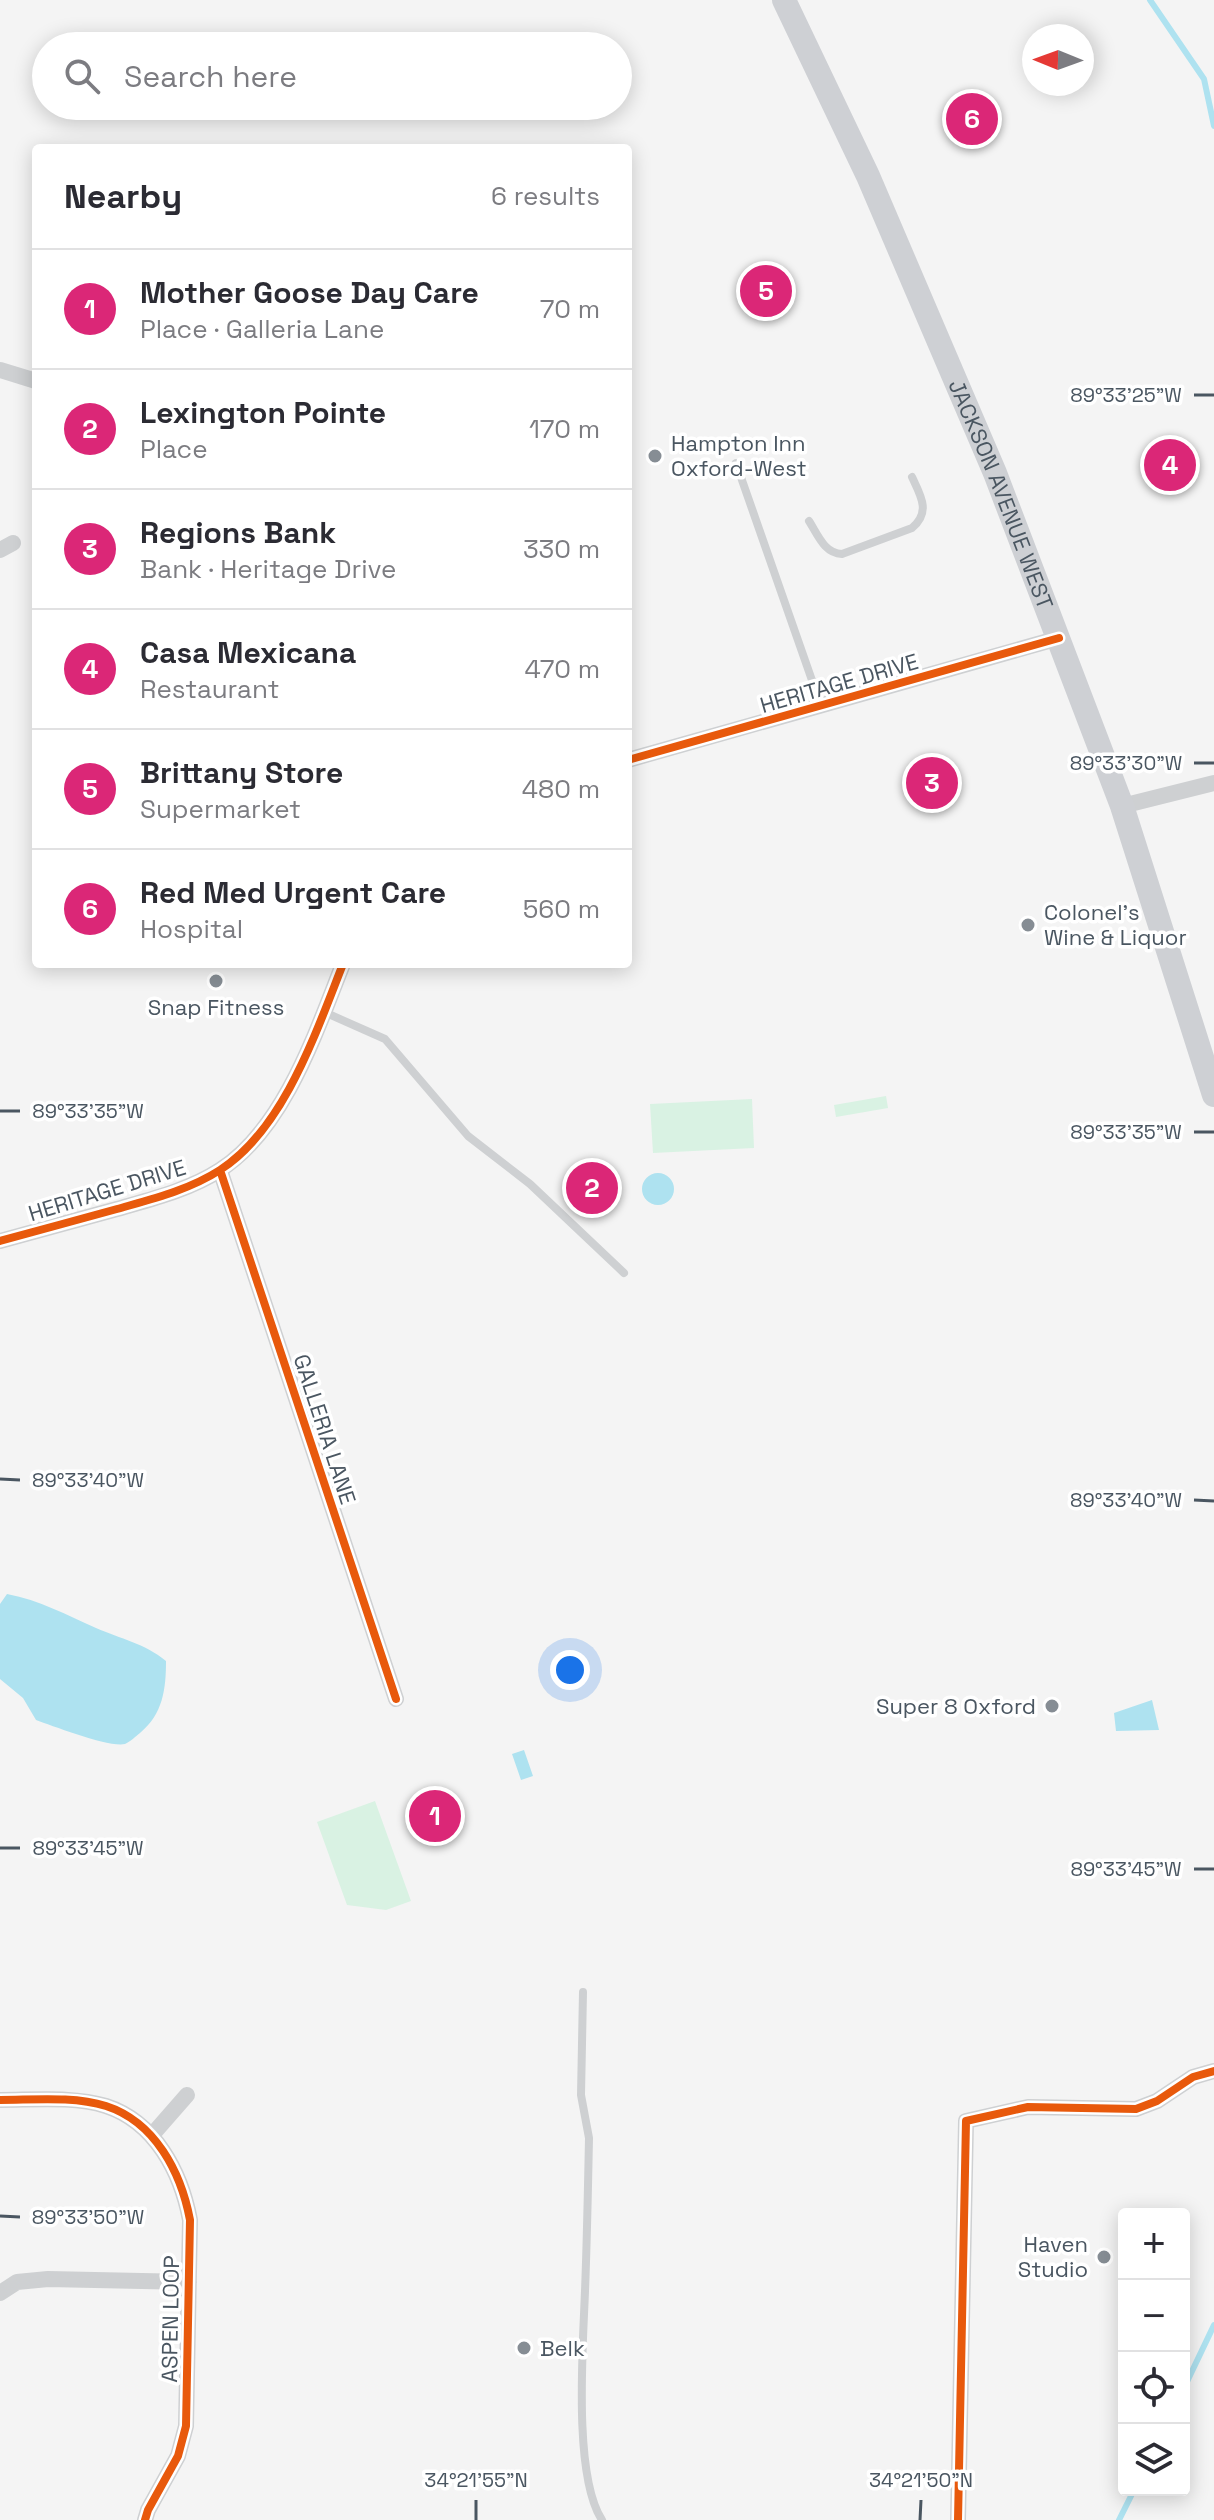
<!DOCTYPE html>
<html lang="en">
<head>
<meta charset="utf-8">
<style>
  :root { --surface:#fff; --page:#f7f7f7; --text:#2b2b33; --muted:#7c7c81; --line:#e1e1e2; --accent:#db2777 }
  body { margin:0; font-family:"Space Grotesk",sans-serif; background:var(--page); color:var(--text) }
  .controls { position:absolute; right:24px; bottom:24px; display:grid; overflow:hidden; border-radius:8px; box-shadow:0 4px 20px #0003 }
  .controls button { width:72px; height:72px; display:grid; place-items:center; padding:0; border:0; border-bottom:2px solid var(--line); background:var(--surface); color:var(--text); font:40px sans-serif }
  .compass { position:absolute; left:1022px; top:24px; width:72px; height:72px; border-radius:50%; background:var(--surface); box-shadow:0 4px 20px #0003; rotate:271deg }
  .you { position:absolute; left:570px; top:1670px; width:28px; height:28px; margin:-20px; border:6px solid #fff; border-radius:50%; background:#1a73e8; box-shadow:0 0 0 12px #1a73e833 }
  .badge { display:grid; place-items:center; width:52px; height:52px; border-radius:50%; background:var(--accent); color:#fff; font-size:26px; font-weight:700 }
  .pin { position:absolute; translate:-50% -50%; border:4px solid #fff; box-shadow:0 2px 8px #0006 }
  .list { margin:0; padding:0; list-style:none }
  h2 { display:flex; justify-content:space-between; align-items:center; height:104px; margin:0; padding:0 32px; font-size:34px }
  h2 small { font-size:26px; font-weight:400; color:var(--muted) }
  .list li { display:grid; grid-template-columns:52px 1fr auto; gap:24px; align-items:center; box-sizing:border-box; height:120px; padding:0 32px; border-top:2px solid var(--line) }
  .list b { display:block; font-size:30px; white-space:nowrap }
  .list p { margin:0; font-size:26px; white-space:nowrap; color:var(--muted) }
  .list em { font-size:26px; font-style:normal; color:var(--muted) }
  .icon { flex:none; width:44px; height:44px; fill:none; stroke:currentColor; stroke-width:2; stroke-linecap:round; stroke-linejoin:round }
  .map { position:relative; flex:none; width:1214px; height:2520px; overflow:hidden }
  .search { position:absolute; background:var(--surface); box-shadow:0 4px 20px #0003; left:32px; top:32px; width:600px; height:88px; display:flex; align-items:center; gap:20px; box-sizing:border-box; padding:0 28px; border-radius:44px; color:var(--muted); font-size:30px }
  .panel { position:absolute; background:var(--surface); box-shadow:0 4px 20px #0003; left:32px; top:144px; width:600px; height:824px; border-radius:8px }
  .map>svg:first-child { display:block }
  .green { fill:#d9f2e3 }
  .water { fill:#aee2f0 }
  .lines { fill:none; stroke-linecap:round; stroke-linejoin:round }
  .stream { stroke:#aee2f0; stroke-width:6 }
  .lane { stroke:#ced0d2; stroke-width:8 }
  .street { stroke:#ced0d2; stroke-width:16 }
  .secondary { stroke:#ced0d4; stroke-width:24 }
  .cycleway-casing { stroke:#fff; stroke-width:13 }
  .cycleway { stroke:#e8590c; stroke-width:8 }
  .ticks { fill:none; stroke:#4a5661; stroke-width:3 }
  .poi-dot { fill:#868d94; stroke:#fff; stroke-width:3 }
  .labels { text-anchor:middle; stroke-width:7; stroke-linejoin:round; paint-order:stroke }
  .poi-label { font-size:22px; fill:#4a5661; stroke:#fff; text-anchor:start }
  .street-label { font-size:22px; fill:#4a5661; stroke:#fff }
  .ticks-label { font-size:20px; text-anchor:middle; fill:#4a5661; stroke:#fff; stroke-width:7; stroke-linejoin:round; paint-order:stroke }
</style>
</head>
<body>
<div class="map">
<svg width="1214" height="2520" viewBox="0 0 1214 2520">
  <rect width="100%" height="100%" fill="#f4f4f4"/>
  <!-- green -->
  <path class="green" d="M886,1096L888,1108L836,1117L834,1105Z
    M752,1099L754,1148L653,1153L650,1104Z
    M375,1801L411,1901L386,1910L347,1905L317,1822Z"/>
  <!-- water -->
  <path class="water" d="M642 1189a16 16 0 1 1 32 0a16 16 0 1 1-32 0Z
    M7,1594C40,1600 66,1615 96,1628C121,1639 144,1643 166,1661C166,1689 163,1714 140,1733C136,1736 130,1742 125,1744C110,1748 53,1726 36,1720L23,1698L0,1679V1604Z
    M1152,1700L1159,1730L1116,1731L1114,1713Z
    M524,1750L533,1776L521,1780L512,1754Z"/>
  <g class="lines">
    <!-- stream -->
    <path class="stream" d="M1150,0L1204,79L1214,126
      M1184,2388L1214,2325
      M1119,2520L1134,2490"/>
    <!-- lane -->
    <path class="lane" d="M736,463L821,706
      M809,521C818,535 824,553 842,554L912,528C931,512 921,496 912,477
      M324,1012L385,1039L468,1136L530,1184L624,1273
      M583,1992L581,2095L589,2138C588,2189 587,2240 585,2291C583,2346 573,2476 602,2520"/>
    <!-- street -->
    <path class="street" d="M0,370L36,381
      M0,550L13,543
      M628,760L1059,638
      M1122,806L1214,783
      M220,1170L396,1699
      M0,1241C39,1230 78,1220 117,1209C152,1199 189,1190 220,1170C284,1129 316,1032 343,964
      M0,2100C34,2100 73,2096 106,2106C155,2122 181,2172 190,2220L186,2426L178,2456L148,2510L145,2520
      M152,2135L187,2095
      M0,2293L17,2282L48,2279L189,2282
      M958,2520L966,2121L1028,2107L1136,2109L1157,2101L1193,2077L1214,2071"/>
    <!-- secondary -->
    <path class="secondary" id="s1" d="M784,0L868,176L995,473L1122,806L1214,1095"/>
    <!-- cycleway casing -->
    <g class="cycleway-casing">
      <path id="cycleway" d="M628,760L1059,638
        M220,1170L396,1699
        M0,1241C39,1230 78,1220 117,1209C152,1199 189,1190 220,1170C284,1129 316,1032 343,964
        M0,2100C34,2100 73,2096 106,2106C155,2122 181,2172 190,2220L186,2426L178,2456L148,2510L145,2520
        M958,2520L966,2121L1028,2107L1136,2109L1157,2101L1193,2077L1214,2071"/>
    </g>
    <!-- cycleway -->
    <use href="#cycleway" class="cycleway"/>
  </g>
  <!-- ticks -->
  <path class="ticks" d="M1194,395H1214M1194,763H1214M0,1111H20M1194,1132H1214M0,1479L20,1480M1194,1500L1214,1501M0,1848H20M1194,1869H1214M0,2216L20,2217M476,2520V2500M920,2520L921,2500"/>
  <!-- markers -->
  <g class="poi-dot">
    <circle cx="655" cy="456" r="8"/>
    <circle cx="1028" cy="925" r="8"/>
    <circle cx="216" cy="981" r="8"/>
    <circle cx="1052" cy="1706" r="8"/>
    <circle cx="1104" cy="2257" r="8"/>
    <circle cx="524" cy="2348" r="8"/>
  </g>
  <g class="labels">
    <!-- poi labels -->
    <g class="poi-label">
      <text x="671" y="451">Hampton Inn<tspan x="671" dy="25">Oxford-West</tspan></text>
      <text x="1044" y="920">Colonel's<tspan x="1044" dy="25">Wine &amp; Liquor</tspan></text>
      <text x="216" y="1015" text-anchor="middle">Snap Fitness</text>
      <text x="1036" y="1714" text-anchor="end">Super 8 Oxford</text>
      <text x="1088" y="2252" text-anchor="end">Haven<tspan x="1088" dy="25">Studio</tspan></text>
      <text x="540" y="2356">Belk</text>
    </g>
    <!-- street labels -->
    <g class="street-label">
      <text dy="8" stroke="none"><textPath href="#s1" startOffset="540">JACKSON AVENUE WEST</textPath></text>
      <text transform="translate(839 683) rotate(-16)" y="8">HERITAGE DRIVE</text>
      <text transform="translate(107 1190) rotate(-17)" y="8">HERITAGE DRIVE</text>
      <text transform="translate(325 1429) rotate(72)" y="8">GALLERIA LANE</text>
      <text transform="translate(170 2319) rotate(-89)" y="8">ASPEN LOOP</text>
    </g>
  </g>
  <g class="ticks-label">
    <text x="1126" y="402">89°33'25"W</text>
    <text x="1126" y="770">89°33'30"W</text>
    <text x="88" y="1118">89°33'35"W</text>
    <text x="1126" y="1139">89°33'35"W</text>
    <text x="88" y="1487">89°33'40"W</text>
    <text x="1126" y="1507">89°33'40"W</text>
    <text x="88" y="1855">89°33'45"W</text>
    <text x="1126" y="1876">89°33'45"W</text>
    <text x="88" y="2224">89°33'50"W</text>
    <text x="476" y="2487">34°21'55"N</text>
    <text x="921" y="2487">34°21'50"N</text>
  </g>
</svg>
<div class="controls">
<button>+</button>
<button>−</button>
<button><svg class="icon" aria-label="locate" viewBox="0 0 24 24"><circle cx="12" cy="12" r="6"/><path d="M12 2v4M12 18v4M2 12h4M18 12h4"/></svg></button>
<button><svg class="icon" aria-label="layers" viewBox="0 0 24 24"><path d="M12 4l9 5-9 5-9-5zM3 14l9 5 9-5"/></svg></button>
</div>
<svg class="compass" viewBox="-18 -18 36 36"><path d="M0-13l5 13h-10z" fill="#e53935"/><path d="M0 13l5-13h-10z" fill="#7c7c81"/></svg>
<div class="you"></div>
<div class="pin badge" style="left:435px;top:1816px">1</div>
<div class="pin badge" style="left:592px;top:1188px">2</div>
<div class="pin badge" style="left:932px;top:783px">3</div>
<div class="pin badge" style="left:1170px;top:465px">4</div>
<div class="pin badge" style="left:766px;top:291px">5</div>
<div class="pin badge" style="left:972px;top:119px">6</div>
<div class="search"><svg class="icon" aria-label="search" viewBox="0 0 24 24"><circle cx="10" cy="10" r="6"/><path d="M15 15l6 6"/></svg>Search here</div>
<section class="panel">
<h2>Nearby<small>6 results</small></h2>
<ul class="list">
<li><span class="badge">1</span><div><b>Mother Goose Day Care</b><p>Place · Galleria Lane</p></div><em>70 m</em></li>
<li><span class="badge">2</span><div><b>Lexington Pointe</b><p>Place</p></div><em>170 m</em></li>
<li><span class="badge">3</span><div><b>Regions Bank</b><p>Bank · Heritage Drive</p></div><em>330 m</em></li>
<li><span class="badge">4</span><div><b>Casa Mexicana</b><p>Restaurant</p></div><em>470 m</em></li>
<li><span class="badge">5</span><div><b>Brittany Store</b><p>Supermarket</p></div><em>480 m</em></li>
<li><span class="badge">6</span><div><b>Red Med Urgent Care</b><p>Hospital</p></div><em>560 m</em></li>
</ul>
</section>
</div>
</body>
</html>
